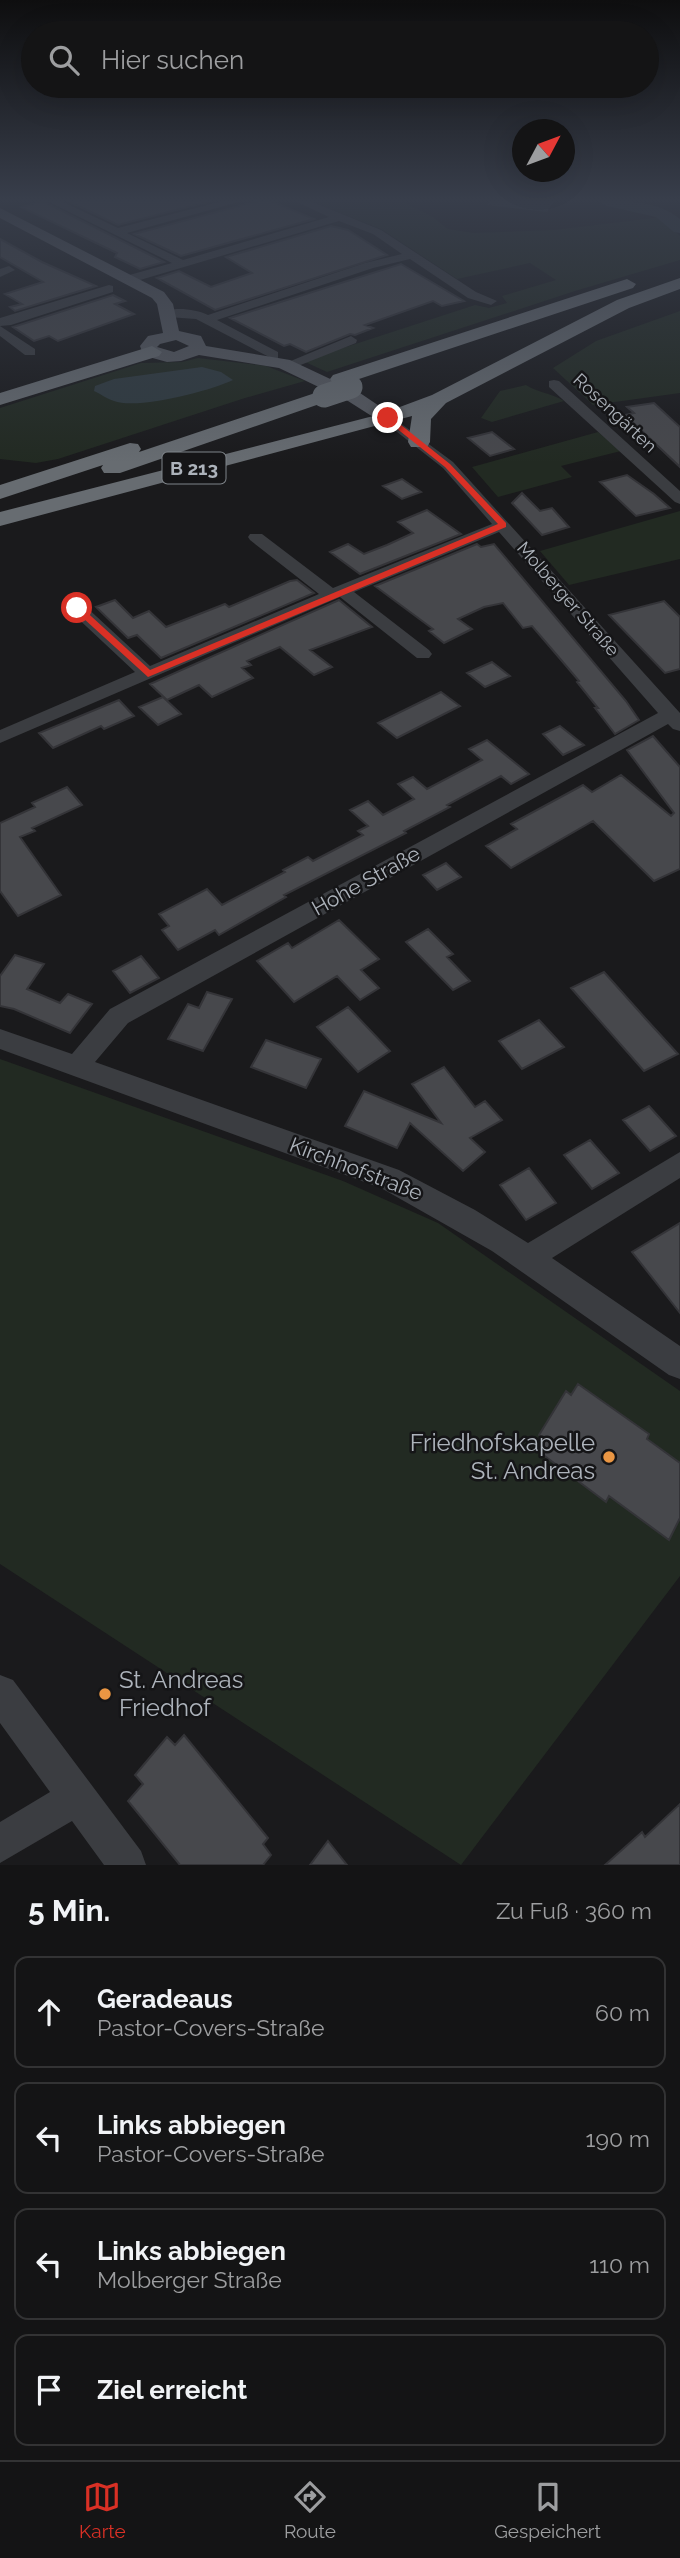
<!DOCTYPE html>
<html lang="de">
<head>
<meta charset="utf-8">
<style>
  :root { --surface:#141415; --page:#1d1d1e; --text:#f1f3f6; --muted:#9d9ea0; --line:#333334; --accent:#d93025 }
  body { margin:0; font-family:Raleway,sans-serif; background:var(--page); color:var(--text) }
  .compass { position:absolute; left:512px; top:119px; width:63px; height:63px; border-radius:50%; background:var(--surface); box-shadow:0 7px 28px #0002; rotate:49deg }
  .stop { position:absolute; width:21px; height:21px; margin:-16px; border:5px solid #d93025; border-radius:50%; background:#fff }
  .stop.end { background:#d93025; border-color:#fff; box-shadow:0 2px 7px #0008 }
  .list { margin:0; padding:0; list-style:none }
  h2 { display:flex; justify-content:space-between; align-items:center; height:91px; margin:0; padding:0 28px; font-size:30px }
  h2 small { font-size:23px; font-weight:400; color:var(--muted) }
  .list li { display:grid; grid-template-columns:46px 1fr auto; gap:21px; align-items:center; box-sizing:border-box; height:112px; margin:0 14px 14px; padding:0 14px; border:2px solid var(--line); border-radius:14px }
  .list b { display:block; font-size:26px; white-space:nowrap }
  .list p { margin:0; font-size:23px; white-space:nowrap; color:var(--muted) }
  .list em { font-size:23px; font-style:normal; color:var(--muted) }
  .icon { flex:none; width:38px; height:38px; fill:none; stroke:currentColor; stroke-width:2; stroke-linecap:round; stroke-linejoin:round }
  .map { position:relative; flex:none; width:680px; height:1865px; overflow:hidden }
  .search { position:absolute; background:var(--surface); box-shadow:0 7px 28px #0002; left:21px; right:21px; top:21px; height:77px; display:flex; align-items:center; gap:18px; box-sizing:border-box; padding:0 24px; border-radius:38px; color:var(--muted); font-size:26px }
  .sheet { height:595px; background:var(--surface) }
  nav { display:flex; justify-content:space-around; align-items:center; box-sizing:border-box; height:98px; border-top:2px solid var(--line); background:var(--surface); font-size:19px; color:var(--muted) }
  nav a { display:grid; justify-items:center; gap:4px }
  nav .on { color:var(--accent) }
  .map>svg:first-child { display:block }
  .green { fill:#222a22 }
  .water { fill:#303b40 }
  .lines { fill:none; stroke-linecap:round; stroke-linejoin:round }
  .river { fill:#303b40; fill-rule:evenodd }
  .building { fill:#47484c; stroke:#343438; stroke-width:2 }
  .minor { fill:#3b3d41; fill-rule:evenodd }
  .major { fill:#575a60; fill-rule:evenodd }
  .highway { fill:#676c71; fill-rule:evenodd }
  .highway-bridge-far1 { stroke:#676c71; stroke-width:18 }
  .highway-bridge { stroke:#676c71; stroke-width:23 }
  .route { fill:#d93025 }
  .poi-dot { fill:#ea9643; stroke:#151517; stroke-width:2.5 }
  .labels { text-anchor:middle; stroke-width:5; stroke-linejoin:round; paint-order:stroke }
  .far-street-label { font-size:18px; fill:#adb3bb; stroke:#151517 }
  .shield { fill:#151517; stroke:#7f848a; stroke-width:2 }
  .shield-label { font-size:19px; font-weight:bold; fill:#adb3bb }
  .street-label { font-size:21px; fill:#adb3bb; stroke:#151517 }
  .near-poi-label { font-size:24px; fill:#adb3bb; stroke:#151517; text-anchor:end }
</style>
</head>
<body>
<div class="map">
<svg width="680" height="1865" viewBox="0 0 680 1865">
  <rect width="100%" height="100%" fill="#1a1a1c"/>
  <!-- green -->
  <path class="green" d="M310,201H402L431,216L448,229L473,233L554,230L662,217L680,236V260L575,291L327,372L303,361L475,305L489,308L507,303L502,296L556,280L530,263L457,279L381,229Z
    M680,311V393L593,405L553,368L596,341Z
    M198,358L266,366L305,381L245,398L58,459L36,463L0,459V408L141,363L182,362Z
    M526,385C539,393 551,393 564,401L492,422L481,418L500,391Z
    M598,432L621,451L561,466L572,477L498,497L472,467Z
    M680,511V559L569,585L540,551Z
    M0,1059L343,1181L438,1223L680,1391V1576L461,1865L0,1564Z"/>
  <!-- water -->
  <path class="water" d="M490,201H554L547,212L487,205Z
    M202,367L221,372L233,380C210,391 137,410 114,401C107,399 101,394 94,391L95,386L114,379Z"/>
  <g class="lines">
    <!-- river -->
    <path class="river" d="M601,201C629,201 658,201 680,219V233L674,232L656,217L603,205Z"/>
  </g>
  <!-- building -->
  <path class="building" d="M44,201L46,203L164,262L140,269L115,257L117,253L21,207Z
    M68,201H211L118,225Z
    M258,201H271L314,219L181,256L134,234Z
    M331,226L348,230L387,255L215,310L157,278L179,271L211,287L252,273L226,257Z
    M0,239L42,262L96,286L15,311L10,307L22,304L5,294L43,282L0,257Z
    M401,264L464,301L442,306L433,301L365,325L373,328L355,335L350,334L306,352L290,344L284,346L230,318Z
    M113,295L125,301L115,304L134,314L58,341L49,336L34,341L13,327Z
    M654,403L680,427V467L625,415L634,413L627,407Z
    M492,432L514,449L490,456L468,438Z
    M627,475L654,494L670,508L636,516L600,482Z
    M402,479L421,492L402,499L383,486Z
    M522,493L540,511L552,508L569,527L542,535L512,503Z
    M427,510L461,534L360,574L330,552L348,544L364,554L387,545L413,533L398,522Z
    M477,544L481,547L494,544L626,701L639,720L615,734L595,708H598L577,682L579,681L556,654L532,626L523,628L503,603L484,607L458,619L472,629L444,643L429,631L433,629L375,586Z
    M297,580L314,593L161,658L137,635L128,638L96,607L115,600L133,618L149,611L166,627L225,604L229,607L290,581Z
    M339,600L372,627L310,650L332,667L314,675L280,647L247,661L251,665L242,668L253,678L212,697L199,685L167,700L150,684Z
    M664,601L680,617V669L665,673L609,615Z
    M492,662L510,676L485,687L467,673Z
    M441,692L460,706L397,738L378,723Z
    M163,697L181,714L158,725L139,707Z
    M119,700L134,716L104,729L101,726L53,748L39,733Z
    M560,726L584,745L563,755L543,734Z
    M653,736L680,767V869L654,881L593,821L511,868L486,846L517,829L511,824L583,785L592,792L621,775L671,816L674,813L627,750Z
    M487,740L529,774L511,784L501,776L447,805L450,807L404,831L406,833L284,895L286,897L219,935L215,930L178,950L162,930L169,926L159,914L207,889L222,905L285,872L283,870L308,857L313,861L363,835L358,831L368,826L350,810L368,801L383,815L414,799L398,784L413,777L427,789L482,760L469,749Z
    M67,787L82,805L32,828L35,831L20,837L61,895L18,916L0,891V823L35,807L32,803Z
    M446,863L461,877L437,890L423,875Z
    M339,920L379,959L361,970L379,988L360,1000L337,976L294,1002L257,961L288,943L292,948Z
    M428,929L453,954L447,957L470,981L453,990L406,942Z
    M15,955L44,964L27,989L60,1003L68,994L92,1004L70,1033L14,1009L0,1006V976Z
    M141,956L159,978L130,993L113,971Z
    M604,972L645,1018L678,1054L644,1071L571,988Z
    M207,992L232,999L203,1051L168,1039L188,1004L199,1008Z
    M348,1007L390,1051L358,1072L317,1027Z
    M539,1020L564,1047L522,1069L499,1041Z
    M266,1040L321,1059L306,1088L251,1067Z
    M444,1067L475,1107L485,1101L502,1120L470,1138L485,1152L463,1171L410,1123L397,1148L345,1126L364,1091L441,1123L412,1084Z
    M649,1106L676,1136L650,1151L623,1120Z
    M590,1140L619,1173L592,1189L564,1155Z
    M529,1168L556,1203L526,1220L500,1185Z
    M680,1223V1313L632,1252Z
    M578,1384L649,1434L647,1439L680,1463V1518L669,1540L609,1496L606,1502L538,1451L545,1439L539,1435L566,1391L571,1395Z
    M184,1735L268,1838L263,1844L271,1855L263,1865H180L128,1801L143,1784L135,1775L167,1737L175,1745Z
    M680,1804V1865H605L642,1832L645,1837Z
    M328,1841L347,1865H310Z"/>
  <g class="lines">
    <!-- minor -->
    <path class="minor" d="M47,201H61L118,228L223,201H242L127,233L183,260L329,217L295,201H310L381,230L476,292L497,301L491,305L468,298L410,259L373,268L217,320L278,352V358L273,359L196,319L168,317L162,313C172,306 196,309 208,315L365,263L402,254L373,234L339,221L130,283L126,282V276L172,263Z
      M9,266L15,270L0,277V269Z
      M109,285L113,286V292L11,325L0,326V318Z
      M0,326L35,349V355H25L0,336Z
      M351,336L357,340L356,343L293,368H283L281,365Z
      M554,380L559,381L680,491V504L675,502L549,387V381Z
      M388,414L453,462L680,713V731L673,729L668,724L128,1023L95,1062L399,1170L475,1210L528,1243L680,1152V1178L552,1258L680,1346V1379L669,1375L492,1251L381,1188L0,1049V1029L72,1054L110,1009L658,713L499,532L354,592L429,650L432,654L429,658H417L340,597L0,743V730L135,672L71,612L68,608L71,604H83L150,666L319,594L250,540L248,537L250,534H262L333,588L492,524L443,468L383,421V415Z
      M0,1675L13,1680L141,1851L146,1865H104L72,1821L0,1863V1822L50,1792L0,1723Z"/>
    <!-- major -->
    <path class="major" d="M0,208L164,292L173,304L179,331L201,336L206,346L290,360L360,393L397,418L395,422H381L348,401L279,368L199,355L181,361L167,362L149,357L143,354L140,346L148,336L163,333L157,304L152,298L0,218ZM176,340L189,346L174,352L157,347L160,344Z"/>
    <!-- highway -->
    <path class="highway" d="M680,278V289L629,308L446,403L431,419L430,442L427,447H411L408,442L412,416L0,526V512L381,414L432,395L617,300Z
      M627,279L636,284L633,288L347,383H333L330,379L333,375Z
      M152,346L162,352L159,356L0,405V393Z
      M324,390L331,392L334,396L331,400L120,473H104L101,468L103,465L0,499V485L130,443L138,444L141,449L139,452Z"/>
    <!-- highway-bridge-far1 -->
    <path class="highway-bridge-far1" d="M346,388L353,386"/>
    <!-- highway-bridge -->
    <path class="highway-bridge" d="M324,396L351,387"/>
  </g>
  <!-- sky -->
  <linearGradient id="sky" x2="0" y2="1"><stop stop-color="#0e0e0f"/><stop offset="0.43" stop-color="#383e4b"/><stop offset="1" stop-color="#383e4b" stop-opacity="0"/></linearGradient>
  <rect width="680" height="463" fill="url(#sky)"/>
  <!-- route -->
  <path class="route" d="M386,417H391L450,464L506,523V527L148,677L72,608L80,606L150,670L498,524L445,467L386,420Z"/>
  <!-- markers -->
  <g class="poi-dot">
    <circle cx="609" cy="1457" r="7"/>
    <circle cx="105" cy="1694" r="7"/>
  </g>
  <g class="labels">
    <!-- far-street labels -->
    <g class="far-street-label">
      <text transform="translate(615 413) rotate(43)" y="6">Rosengärten</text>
      <text transform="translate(568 599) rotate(49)" y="6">Molberger Straße</text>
    </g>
    <!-- shield labels -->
    <rect class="shield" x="162.5" y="452.5" width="63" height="31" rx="5"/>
    <g class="shield-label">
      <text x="194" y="475">B 213</text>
    </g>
    <!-- street labels -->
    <g class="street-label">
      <text transform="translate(366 881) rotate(-29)" y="7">Hohe Straße</text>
      <text transform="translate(356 1169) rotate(21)" y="7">Kirchhofstraße</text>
    </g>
    <!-- near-poi labels -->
    <g class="near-poi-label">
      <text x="595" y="1451">Friedhofskapelle<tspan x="595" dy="28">St. Andreas</tspan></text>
      <text x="119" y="1688" text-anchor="start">St. Andreas<tspan x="119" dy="28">Friedhof</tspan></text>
    </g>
  </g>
</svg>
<svg class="compass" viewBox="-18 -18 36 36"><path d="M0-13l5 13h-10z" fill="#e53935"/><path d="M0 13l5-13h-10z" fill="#9d9ea0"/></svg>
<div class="stop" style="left:77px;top:608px"></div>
<div class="stop end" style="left:388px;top:418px"></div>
<div class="search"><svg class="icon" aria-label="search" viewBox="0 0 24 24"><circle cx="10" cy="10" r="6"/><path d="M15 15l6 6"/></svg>Hier suchen</div>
</div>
<section class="sheet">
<h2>5 Min.<small>Zu Fuß · 360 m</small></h2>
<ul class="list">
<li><svg class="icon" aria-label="ahead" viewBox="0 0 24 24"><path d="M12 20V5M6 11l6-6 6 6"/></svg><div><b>Geradeaus</b><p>Pastor-Covers-Straße</p></div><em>60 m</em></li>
<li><svg class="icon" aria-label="left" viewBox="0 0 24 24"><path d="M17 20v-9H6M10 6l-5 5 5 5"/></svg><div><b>Links abbiegen</b><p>Pastor-Covers-Straße</p></div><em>190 m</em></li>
<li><svg class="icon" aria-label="left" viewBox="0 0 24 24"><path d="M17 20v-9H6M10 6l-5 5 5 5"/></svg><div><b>Links abbiegen</b><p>Molberger Straße</p></div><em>110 m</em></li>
<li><svg class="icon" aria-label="arrive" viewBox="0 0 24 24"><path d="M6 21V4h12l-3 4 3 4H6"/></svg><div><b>Ziel erreicht</b></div></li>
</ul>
</section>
<nav>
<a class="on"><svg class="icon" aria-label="map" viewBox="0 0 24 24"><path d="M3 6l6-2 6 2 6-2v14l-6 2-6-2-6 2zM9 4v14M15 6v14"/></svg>Karte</a>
<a><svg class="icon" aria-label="directions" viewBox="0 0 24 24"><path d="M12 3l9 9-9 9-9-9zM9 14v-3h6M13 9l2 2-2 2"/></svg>Route</a>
<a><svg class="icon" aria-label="saved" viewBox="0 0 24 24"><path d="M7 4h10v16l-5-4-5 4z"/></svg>Gespeichert</a>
</nav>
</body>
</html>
